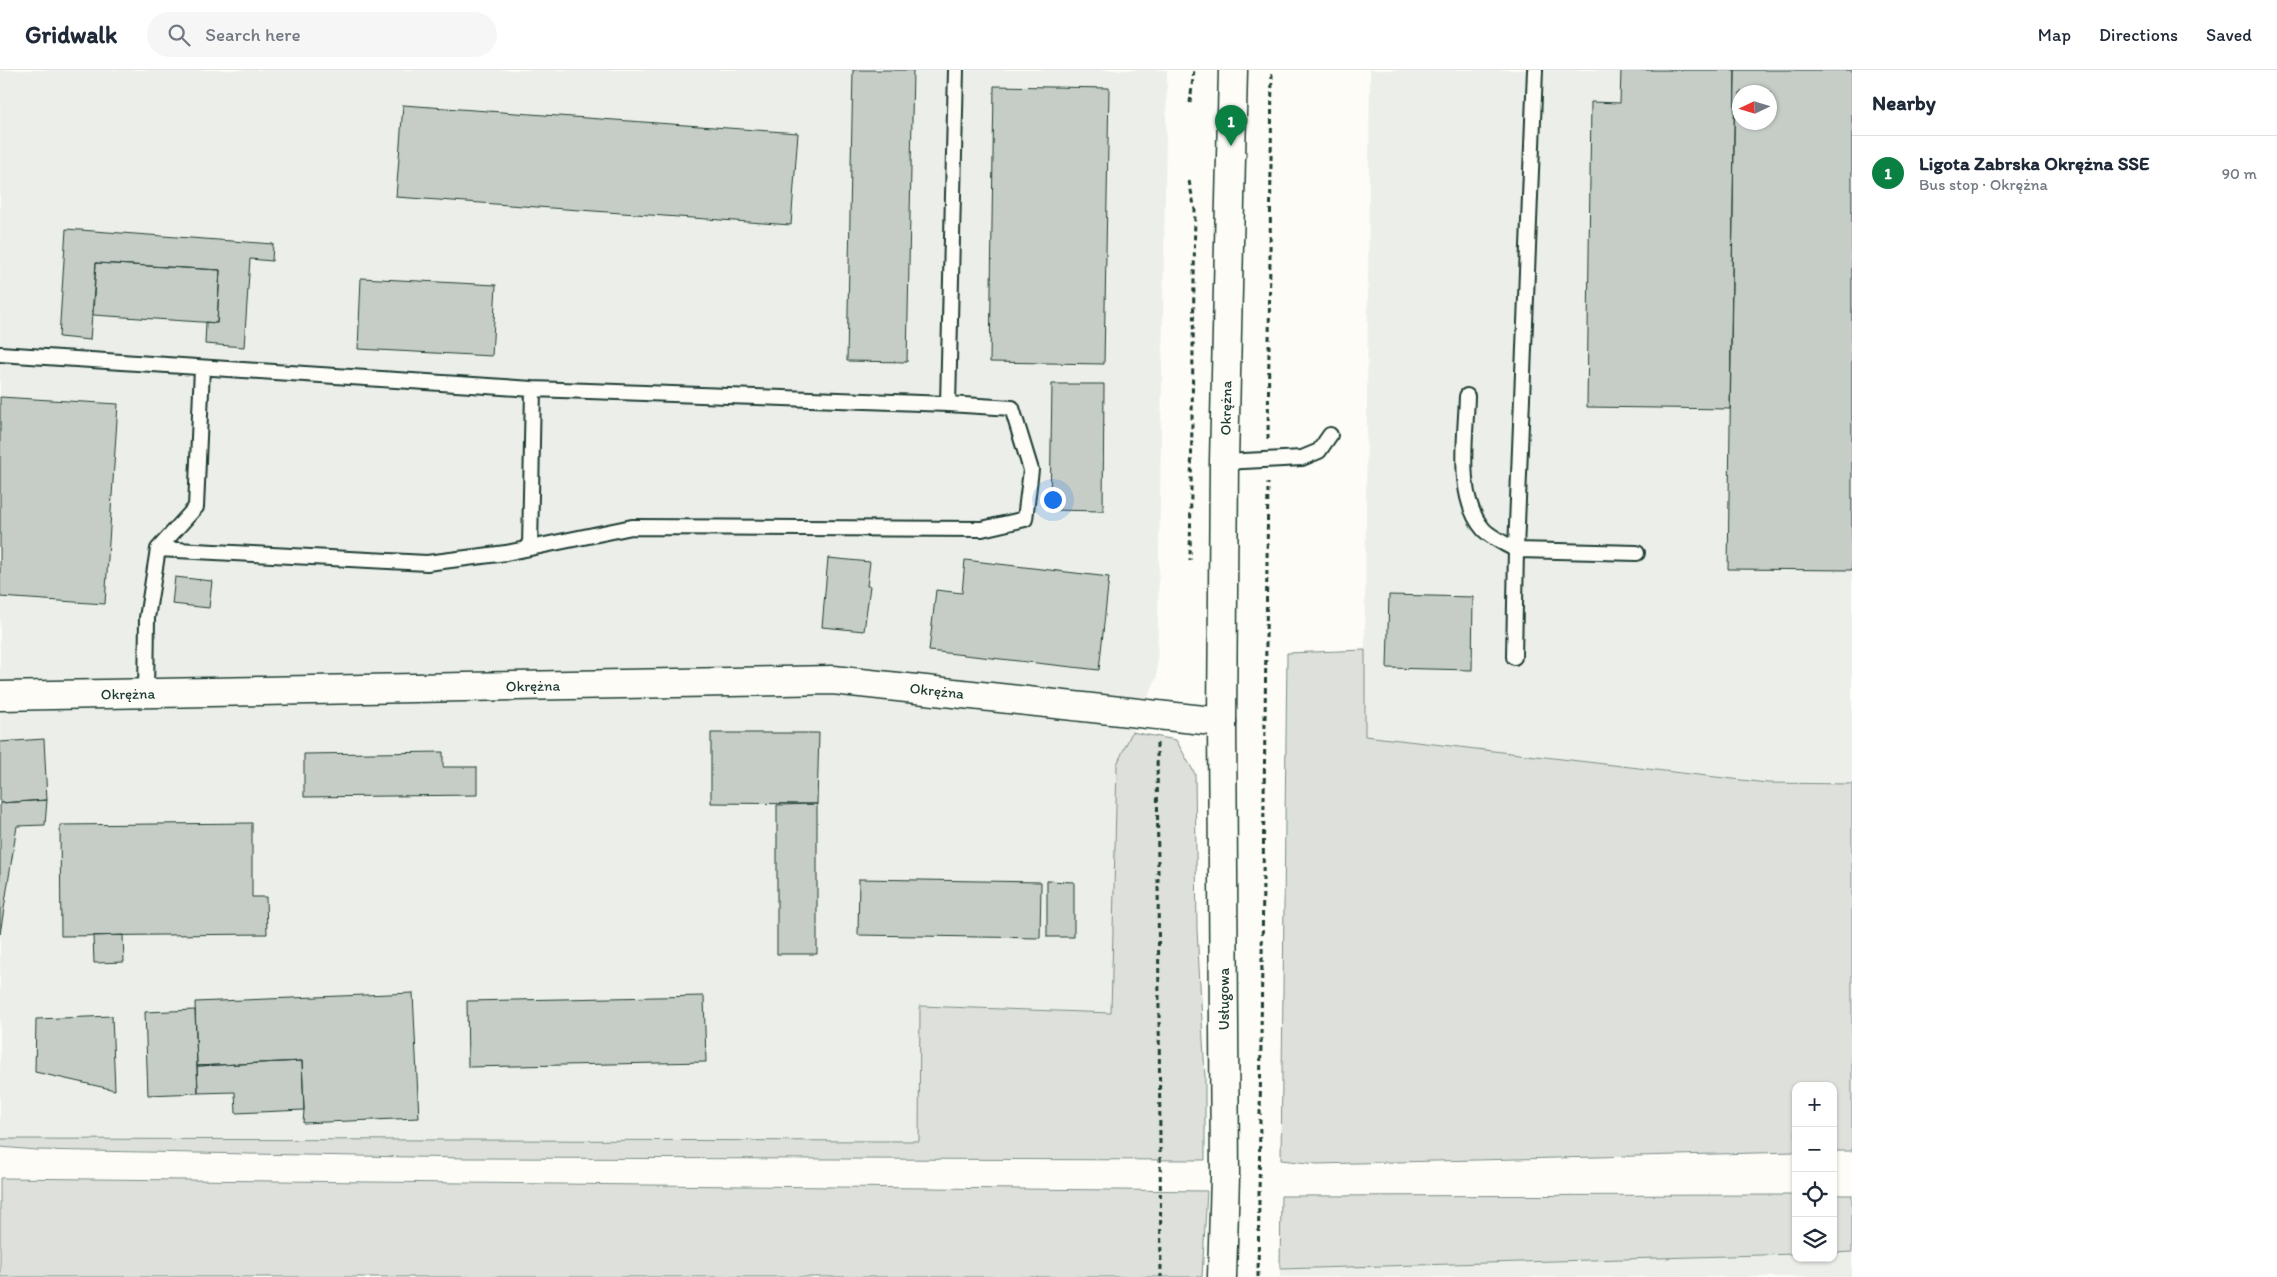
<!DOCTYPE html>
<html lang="en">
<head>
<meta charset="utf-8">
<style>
  :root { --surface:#fff; --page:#f6f6f7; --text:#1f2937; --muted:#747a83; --line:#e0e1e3; --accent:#0b8043 }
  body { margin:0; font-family:Itim,sans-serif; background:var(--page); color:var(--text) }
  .controls { position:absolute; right:15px; bottom:15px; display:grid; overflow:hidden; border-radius:10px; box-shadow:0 1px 4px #0004 }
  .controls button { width:45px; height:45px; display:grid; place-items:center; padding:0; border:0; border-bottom:1px solid var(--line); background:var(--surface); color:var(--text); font:25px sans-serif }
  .compass { position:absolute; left:1732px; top:15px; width:45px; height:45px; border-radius:50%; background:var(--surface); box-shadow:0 1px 4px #0004; rotate:266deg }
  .you { position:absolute; left:1052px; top:429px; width:18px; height:18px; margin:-12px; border:4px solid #fff; border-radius:50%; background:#1a73e8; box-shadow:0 0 0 8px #1a73e833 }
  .badge { display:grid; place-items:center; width:32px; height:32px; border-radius:50%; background:var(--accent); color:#fff; font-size:16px; font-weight:700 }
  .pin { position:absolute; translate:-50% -41px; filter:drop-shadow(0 1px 2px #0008) }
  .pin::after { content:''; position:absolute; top:26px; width:18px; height:15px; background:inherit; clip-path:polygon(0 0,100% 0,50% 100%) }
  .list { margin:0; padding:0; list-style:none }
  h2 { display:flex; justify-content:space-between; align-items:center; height:65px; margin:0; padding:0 20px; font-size:21px }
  h2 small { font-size:16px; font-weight:400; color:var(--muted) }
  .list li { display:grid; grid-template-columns:32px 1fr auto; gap:15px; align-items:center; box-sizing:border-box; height:75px; padding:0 20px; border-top:1px solid var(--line) }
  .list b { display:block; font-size:19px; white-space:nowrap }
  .list p { margin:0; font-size:16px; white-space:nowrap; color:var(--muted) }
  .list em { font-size:16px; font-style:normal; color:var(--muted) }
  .icon { flex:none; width:28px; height:28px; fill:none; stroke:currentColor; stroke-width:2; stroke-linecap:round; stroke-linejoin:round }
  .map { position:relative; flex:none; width:1852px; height:1207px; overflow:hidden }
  header { display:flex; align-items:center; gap:30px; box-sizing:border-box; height:70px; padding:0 25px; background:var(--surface); border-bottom:1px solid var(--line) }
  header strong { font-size:24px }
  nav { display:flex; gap:28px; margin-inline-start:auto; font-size:18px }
  .search { width:350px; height:45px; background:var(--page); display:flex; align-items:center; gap:12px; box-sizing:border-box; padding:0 18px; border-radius:28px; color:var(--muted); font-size:19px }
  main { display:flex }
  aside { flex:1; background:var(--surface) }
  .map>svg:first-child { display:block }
  .built { fill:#eceee9; fill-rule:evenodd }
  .green { fill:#dde0db; stroke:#7e8e88 }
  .building { fill:#c6cdc7; stroke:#1f3d34; fill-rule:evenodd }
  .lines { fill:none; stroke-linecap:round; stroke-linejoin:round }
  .lane-casing { stroke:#1f3d34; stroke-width:18 }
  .street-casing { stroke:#1f3d34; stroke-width:31 }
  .secondary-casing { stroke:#1f3d34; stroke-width:31 }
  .path { stroke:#1f3d34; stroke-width:3; stroke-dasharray:5 4; stroke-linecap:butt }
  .lane { stroke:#fdfcf7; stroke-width:14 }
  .street { stroke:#fdfcf7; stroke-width:28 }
  .secondary { stroke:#fdfcf7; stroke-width:28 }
  .labels { text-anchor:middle; stroke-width:4.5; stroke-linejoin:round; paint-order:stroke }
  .street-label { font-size:15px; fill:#1f3d34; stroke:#fdfcf7 }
</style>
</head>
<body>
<header>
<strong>Gridwalk</strong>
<div class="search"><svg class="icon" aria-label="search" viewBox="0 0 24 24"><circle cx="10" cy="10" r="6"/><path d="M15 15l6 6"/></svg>Search here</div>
<nav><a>Map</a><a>Directions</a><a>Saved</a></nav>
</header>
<main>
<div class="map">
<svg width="1852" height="1207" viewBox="0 0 1852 1207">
  <rect width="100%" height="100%" fill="#fdfcf7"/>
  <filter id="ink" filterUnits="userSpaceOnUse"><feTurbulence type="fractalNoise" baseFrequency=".02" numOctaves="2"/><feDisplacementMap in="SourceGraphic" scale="10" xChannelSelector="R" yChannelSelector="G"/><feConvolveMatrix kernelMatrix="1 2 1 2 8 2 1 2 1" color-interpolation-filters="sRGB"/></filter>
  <g filter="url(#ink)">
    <!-- built -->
    <path class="built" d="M0,0H1167L1157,607L1117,694L1111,943L921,936L919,1071L0,1069Z
      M1370,0H1852V714L1767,713L1364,666ZM1740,22H1770V52H1740Z
      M1852,1182V1207H1280V1199L1796,1184V1188H1833V1183Z"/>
    <!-- green -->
    <path class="green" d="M1365,580V666L1767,713L1852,714V1081H1833V1016H1796V1082L1317,1094L1281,1090L1287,583Z
      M1132,662L1176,670L1195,704L1197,860L1205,1006V1090L466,1088L36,1080L0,1077V1069L919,1071L920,936L1111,943L1117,694Z
      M0,1108L1207,1121L1202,1207H0Z
      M1796,1125V1184L1280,1199L1281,1126Z
      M1833,1125H1852V1182L1833,1183Z"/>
    <!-- building -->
    <path class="building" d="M853,0H913L907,292L847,291Z
      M1621,0H1735L1730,339L1587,337L1591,32L1620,33Z
      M1735,0H1852V500L1728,499ZM1740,22H1770V52H1740Z
      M994,16L1109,18L1104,294L990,292Z
      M403,35L798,63L791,155L396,127Z
      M66,159L273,174L272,191L250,189L244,277L205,274L206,252L217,253L220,200L96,193L90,270L59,267Z
      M96,193L220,200L217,253L93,245Z
      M361,208L496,215L492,286L358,279Z
      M1052,314H1104L1103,441L1050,440Z
      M0,327L118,334L105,534L0,527Z
      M828,488L870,492L867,516H870L864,561L822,557Z
      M965,490L1109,507L1099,600L929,581L936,520L962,523Z
      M175,507L212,511L209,538L172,534Z
      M1389,525L1473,527L1472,600L1387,598Z
      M711,663H819L817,734L711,733Z
      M44,669L47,730L0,733V672Z
      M443,682V697H477V725L304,727V684Z
      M47,730L45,755L17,756L0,864V733Z
      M817,734V884H777V735Z
      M252,753V827H266L267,864L61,866L60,755Z
      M859,809L1041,812L1040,868L858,865Z
      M1047,811L1074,812V867H1047Z
      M123,865L124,892L94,893L93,866Z
      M413,923L419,1048L303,1053L304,1040L302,991L197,996L195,932Z
      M704,926L706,992L468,997L467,931Z
      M195,940L198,1023L148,1025L145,942Z
      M112,946L115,1020L35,1002L36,949Z
      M302,991L304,1040L236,1043L235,1022L198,1023L197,996Z"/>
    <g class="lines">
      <!-- lane casing -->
      <g class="lane-casing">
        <path id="lane" d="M1535,0L1516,480L1637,483
          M0,284L533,319L948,334
          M1467,326C1466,366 1455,428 1484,460C1492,468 1506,474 1516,480L1514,587
          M1224,392L1302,388L1319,381L1330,365
          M530,478L533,319
          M158,479L196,437L202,298
          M146,624L147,548L158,479L427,493L506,483L632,457L982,459L1025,449L1031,400L1012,338L948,334L956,0"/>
      </g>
      <!-- street casing -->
      <g class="street-casing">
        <path id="street" d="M0,626L833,610L1222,652"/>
      </g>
      <!-- secondary casing -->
      <g class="secondary-casing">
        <path id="secondary" d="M1222,1207L1225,1107L1222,652L1224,392L1233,0"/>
      </g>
      <!-- path -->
      <path class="path" d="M1190,33L1194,0
        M1189,111L1195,140L1190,490
        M1268,369L1272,0
        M1157,673L1161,1207
        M1258,1207L1268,413"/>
      <!-- lane -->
      <use href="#lane" class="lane"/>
      <!-- street -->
      <use href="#street" class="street"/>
      <!-- secondary -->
      <use href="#secondary" class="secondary"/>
    </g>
  </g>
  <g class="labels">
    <!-- street labels -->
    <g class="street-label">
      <text transform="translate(1226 338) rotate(-89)" y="5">Okrężna</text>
      <text transform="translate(533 616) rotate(-1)" y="5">Okrężna</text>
      <text transform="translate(937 621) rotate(6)" y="5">Okrężna</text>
      <text transform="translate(128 624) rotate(-1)" y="5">Okrężna</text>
      <text transform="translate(1224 929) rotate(-90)" y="5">Usługowa</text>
    </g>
  </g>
</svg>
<div class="controls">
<button>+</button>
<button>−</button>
<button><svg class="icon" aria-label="locate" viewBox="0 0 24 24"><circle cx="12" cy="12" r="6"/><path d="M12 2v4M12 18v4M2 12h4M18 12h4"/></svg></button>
<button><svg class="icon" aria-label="layers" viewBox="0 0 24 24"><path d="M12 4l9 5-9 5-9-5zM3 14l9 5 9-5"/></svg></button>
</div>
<svg class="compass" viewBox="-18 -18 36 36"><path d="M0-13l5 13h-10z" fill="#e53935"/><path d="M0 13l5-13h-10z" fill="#747a83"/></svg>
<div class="you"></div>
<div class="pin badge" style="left:1231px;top:76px">1</div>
</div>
<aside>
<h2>Nearby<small></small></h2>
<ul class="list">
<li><span class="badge">1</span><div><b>Ligota Zabrska Okrężna SSE</b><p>Bus stop · Okrężna</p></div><em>90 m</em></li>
</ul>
</aside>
</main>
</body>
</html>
